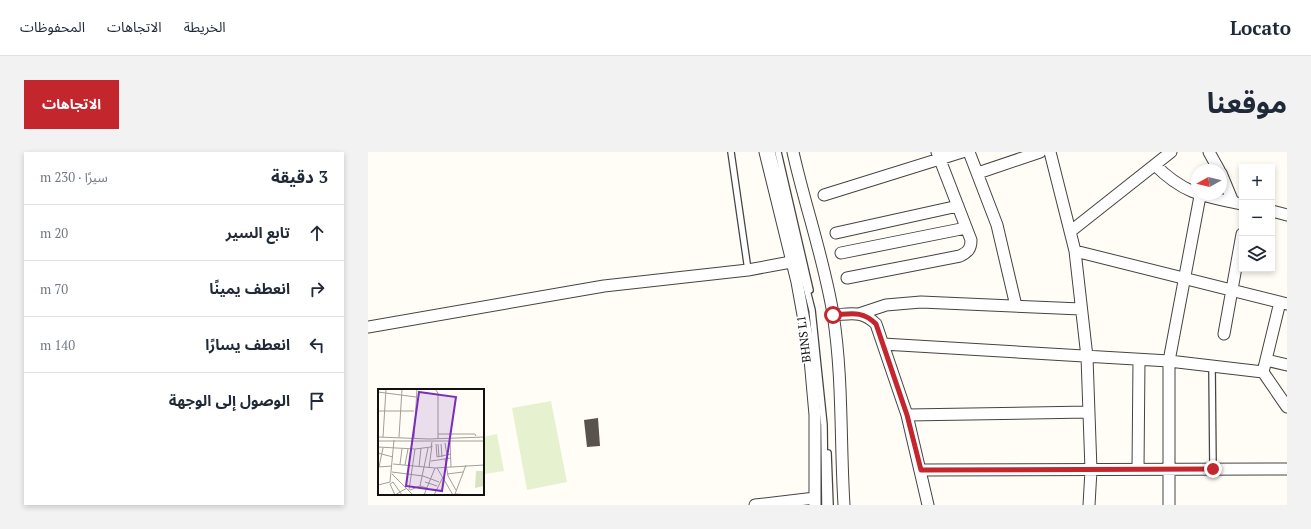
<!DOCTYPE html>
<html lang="ar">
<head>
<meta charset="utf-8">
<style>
  :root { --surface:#fff; --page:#f2f2f3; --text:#1f2937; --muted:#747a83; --line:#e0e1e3; --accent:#c4262e }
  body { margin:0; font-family:"PT Serif","Noto Sans Arabic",serif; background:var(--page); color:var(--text); direction:rtl }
  .controls { position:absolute; right:12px; top:12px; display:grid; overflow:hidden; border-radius:0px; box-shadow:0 2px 6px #0003 }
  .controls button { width:36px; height:36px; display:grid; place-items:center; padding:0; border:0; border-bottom:1px solid var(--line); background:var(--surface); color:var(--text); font:20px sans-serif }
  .compass { position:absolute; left:823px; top:12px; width:36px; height:36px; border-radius:50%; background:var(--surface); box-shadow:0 2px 6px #0003; rotate:262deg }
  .stop { position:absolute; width:12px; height:12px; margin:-9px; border:3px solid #c4262e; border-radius:50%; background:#fff }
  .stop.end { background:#c4262e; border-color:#fff; box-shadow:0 1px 4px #0008 }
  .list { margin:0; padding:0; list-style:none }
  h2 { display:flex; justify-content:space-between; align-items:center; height:52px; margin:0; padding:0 16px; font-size:17px }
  h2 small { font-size:13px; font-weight:400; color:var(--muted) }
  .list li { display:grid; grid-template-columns:26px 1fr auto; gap:12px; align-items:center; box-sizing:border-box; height:56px; padding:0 16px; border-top:1px solid var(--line) }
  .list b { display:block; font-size:15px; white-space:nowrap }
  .list em { font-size:13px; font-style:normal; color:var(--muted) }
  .icon { flex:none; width:22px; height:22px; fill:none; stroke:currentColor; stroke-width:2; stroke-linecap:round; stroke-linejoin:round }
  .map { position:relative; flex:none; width:919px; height:353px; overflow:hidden; direction:ltr; border-radius:0px }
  header { display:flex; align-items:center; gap:24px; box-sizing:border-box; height:56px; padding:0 20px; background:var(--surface); border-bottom:1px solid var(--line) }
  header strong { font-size:19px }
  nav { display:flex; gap:22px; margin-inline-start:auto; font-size:14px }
  .intro { display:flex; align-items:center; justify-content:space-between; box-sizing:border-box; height:96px; padding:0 24px }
  h1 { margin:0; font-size:28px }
  .button { padding:10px 18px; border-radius:0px; background:var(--accent); color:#fff; font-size:14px; font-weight:700 }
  main { display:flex; gap:24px; padding:0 24px }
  aside { flex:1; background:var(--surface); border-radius:0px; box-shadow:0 2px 6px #0003 }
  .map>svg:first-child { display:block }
  .pitch { fill:#e6f2cf }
  .building { fill:#5a524d }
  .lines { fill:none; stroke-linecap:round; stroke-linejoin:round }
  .service-casing { stroke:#444; stroke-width:8 }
  .minor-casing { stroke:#444; stroke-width:13 }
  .service { stroke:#fff; stroke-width:5.5 }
  .minor { stroke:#fff; stroke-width:11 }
  .route { stroke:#c4262e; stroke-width:5 }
  .labels { text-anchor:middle; stroke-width:4; stroke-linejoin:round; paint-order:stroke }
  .street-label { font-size:12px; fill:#111; stroke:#fff }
  .inset-road { fill:none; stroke:#a09f9a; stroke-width:1 }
  .view { fill:#7b2cbf; fill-opacity:0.15; stroke:#7b2cbf; stroke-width:2 }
  .inset-edge { fill:none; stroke:#111; stroke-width:2 }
</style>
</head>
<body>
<header>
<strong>Locato</strong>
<nav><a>الخريطة</a><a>الاتجاهات</a><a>المحفوظات</a></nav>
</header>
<div class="intro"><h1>موقعنا</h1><a class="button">الاتجاهات</a></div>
<main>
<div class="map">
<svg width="919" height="353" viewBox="0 0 919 353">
  <rect width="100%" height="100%" fill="#fffdf5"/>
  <!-- pitch -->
  <path class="pitch" d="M183,249L199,330L159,338L144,256Z
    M129,282L136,319L116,322L115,285Z"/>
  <!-- building -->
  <path class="building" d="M230,266L232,294L219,295L216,268Z"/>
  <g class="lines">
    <!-- service casing -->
    <g class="service-casing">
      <path id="service" d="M363,0L380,118
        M404,0L444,158L456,273L457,353
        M410,0L442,138
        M844,214L845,317
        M460,301L462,353"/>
    </g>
    <!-- minor casing -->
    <g class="minor-casing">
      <path id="minor" d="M397,0L429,130L441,196L447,263V353
        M425,0C437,54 456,107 465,162C475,225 472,289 476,353
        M601,0L629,73L648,154
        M682,0L707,99L719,205L723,318L721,353
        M841,0L851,18
        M787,13C816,42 835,44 874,52
        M610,21L672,0
        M853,21L865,50
        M456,43L594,0
        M904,59L919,63
        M703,79L803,0
        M468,81L590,54
        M707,99L919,152
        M473,101L598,76
        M479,126L592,104C600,100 603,97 603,88L569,0
        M912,150L895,220L919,255
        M491,162L518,153L553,150L713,157
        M465,163C483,162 494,158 508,172L539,263L560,353
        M0,175L236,134L380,118L423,110
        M856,182L874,82
        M515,192L801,209L895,220
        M898,208L919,213
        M539,263L721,260
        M770,317L771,208
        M553,318L919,317
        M387,353L447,346
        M801,353V209L832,44"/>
    </g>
    <!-- service -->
    <use href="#service" class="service"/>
    <!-- minor -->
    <use href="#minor" class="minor"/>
  </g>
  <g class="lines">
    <!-- route -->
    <path class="route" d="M465,163C483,162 494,158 508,172L539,263L553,318L845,317"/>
  </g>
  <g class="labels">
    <!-- street labels -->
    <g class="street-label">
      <text transform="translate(436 187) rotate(-97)" y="4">BHNS L1</text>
    </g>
  </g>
  <!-- overview -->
  <g transform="translate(10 237)">
    <rect width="106" height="106" fill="#fffdf5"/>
    <path d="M98,82H106V97L97,99Z" fill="#d9e3c4"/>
    <path class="inset-road" d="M57,0L60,4V50M0,3L38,8M0,22H36M60,45H97L98,47M0,48L51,50L106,48M5,48L8,0M21,48L24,0M36,49L39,0M0,52H106M72,52L73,78M67,54L69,66M58,55L59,68L73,65M60,55L61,68M63,55L64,68M0,58L37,60L53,58L54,53M0,64L15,68M67,70L70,87L78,101M53,72L73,69M15,75L57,79L106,76M22,75L24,60M27,76L30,60M0,78L14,77M1,78L5,59M41,78L43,59M51,79L54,56M59,79L75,106M14,83L45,87L61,93M14,85L35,106M69,85L85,83M47,93L59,97M0,96L12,93L16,51M42,97L50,59M31,101L37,60M32,101L42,97L49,99M77,105L88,76M77,105L92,106M17,106L12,95L15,93L24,106M17,106L29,99M46,106L57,79M56,106L65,88"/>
    <path class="view" d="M41,3L78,8L64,102L28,97Z"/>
    <rect width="106" height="106" class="inset-edge"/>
  </g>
</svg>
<div class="controls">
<button>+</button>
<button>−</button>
<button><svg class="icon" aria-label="layers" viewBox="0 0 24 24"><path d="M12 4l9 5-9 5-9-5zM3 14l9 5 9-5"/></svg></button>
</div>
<svg class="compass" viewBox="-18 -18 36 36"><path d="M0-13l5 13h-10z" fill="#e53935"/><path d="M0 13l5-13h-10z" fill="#747a83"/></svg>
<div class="stop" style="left:465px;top:163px"></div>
<div class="stop end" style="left:845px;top:317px"></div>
</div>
<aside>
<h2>3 دقيقة<small>سيرًا · 230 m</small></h2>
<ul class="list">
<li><svg class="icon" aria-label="ahead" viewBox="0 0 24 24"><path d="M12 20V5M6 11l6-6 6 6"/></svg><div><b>تابع السير</b></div><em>20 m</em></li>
<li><svg class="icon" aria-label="right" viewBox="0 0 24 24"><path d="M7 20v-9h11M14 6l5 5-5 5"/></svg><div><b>انعطف يمينًا</b></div><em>70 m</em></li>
<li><svg class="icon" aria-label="left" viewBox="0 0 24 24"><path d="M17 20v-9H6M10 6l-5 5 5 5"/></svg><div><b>انعطف يسارًا</b></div><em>140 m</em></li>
<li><svg class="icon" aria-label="arrive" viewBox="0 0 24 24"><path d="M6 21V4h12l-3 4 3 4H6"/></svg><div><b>الوصول إلى الوجهة</b></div></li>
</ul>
</aside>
</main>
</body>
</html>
